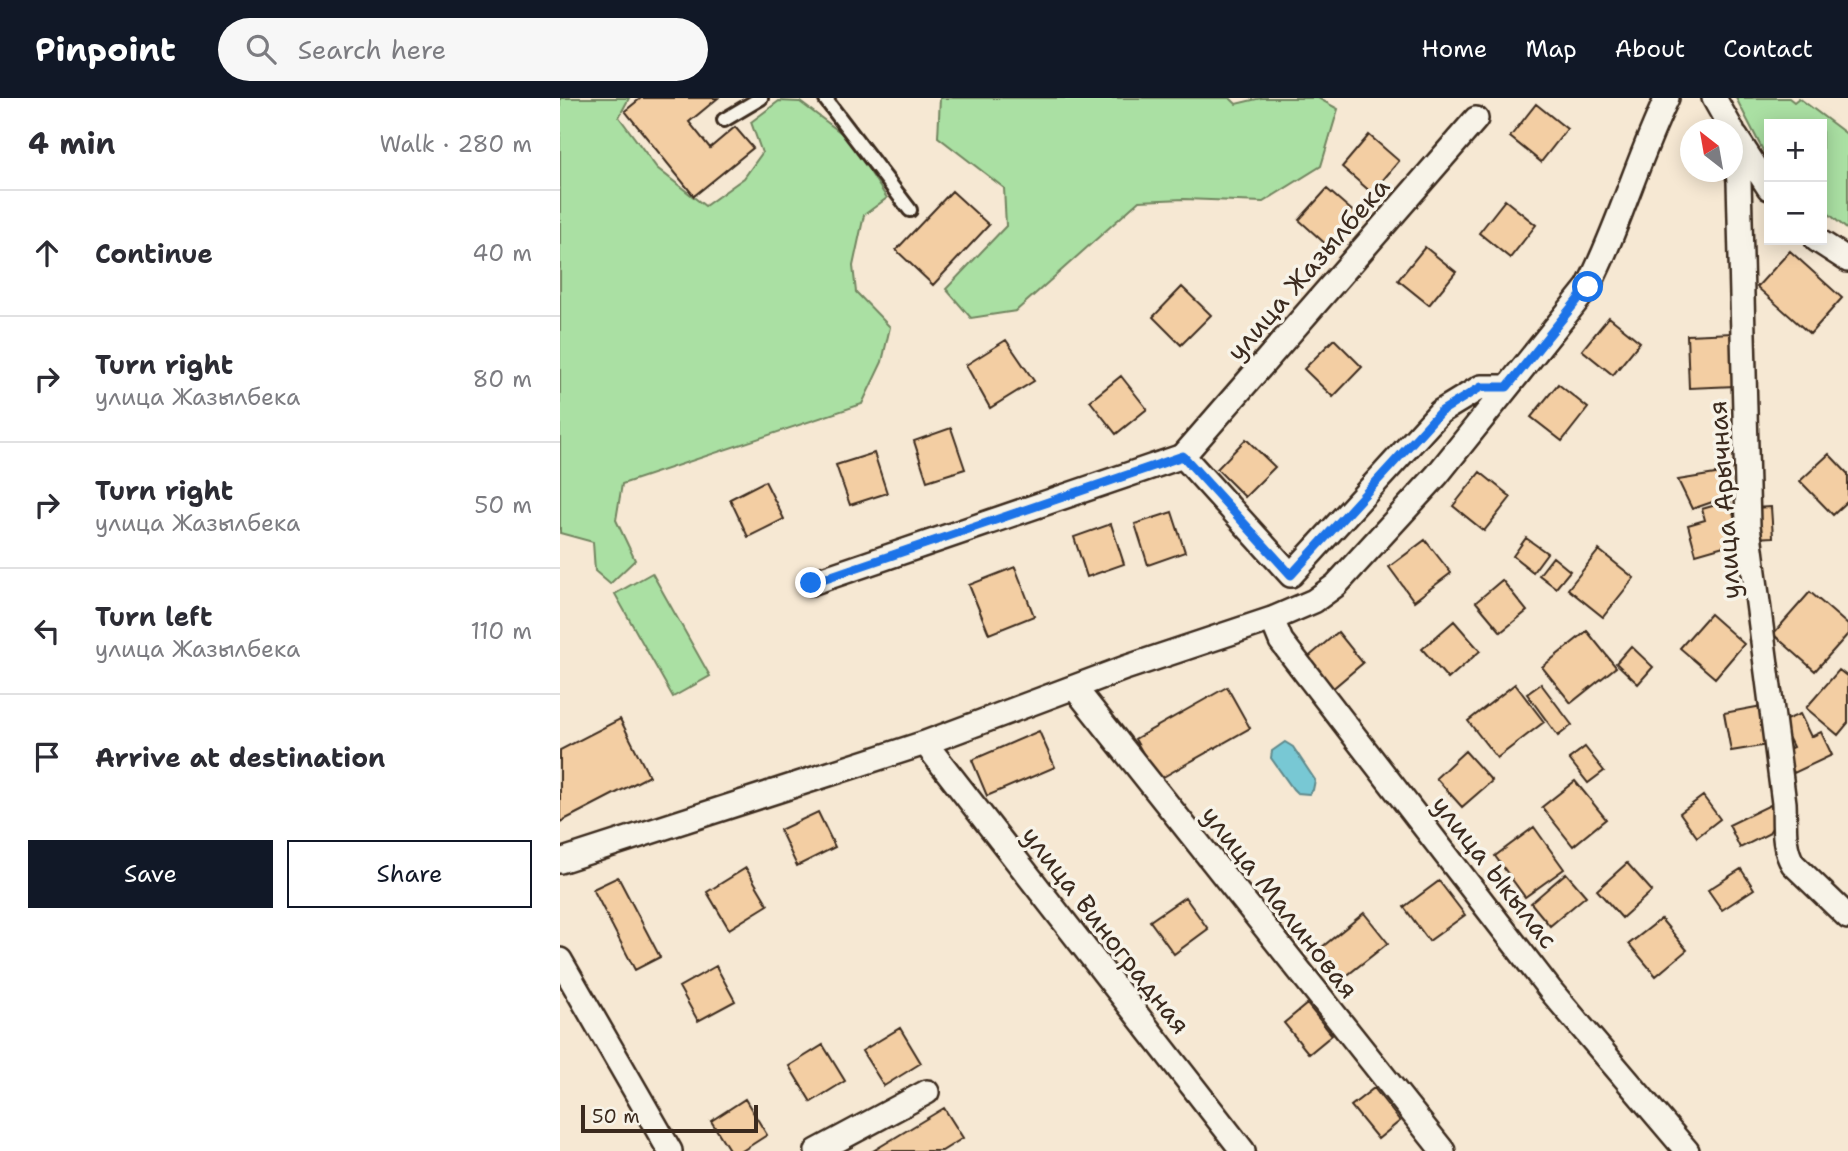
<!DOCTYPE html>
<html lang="en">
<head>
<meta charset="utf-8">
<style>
  :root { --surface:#fff; --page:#f7f7f7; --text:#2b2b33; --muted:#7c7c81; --line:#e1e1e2; --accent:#111827 }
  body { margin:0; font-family:"Shantell Sans",sans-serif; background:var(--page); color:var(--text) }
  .controls { position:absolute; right:21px; top:21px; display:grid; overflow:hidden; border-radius:0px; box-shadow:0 4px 18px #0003 }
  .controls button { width:63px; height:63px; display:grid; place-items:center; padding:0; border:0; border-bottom:2px solid var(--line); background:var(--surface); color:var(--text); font:35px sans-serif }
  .compass { position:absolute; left:1120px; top:21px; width:63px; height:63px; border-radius:50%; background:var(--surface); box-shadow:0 4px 18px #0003; rotate:329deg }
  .scale { position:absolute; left:21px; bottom:18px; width:177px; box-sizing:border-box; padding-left:7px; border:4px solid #3b2a1e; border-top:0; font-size:19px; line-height:24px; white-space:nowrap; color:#3b2a1e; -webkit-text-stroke:5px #f7f3e8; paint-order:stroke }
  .stop { position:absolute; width:21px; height:21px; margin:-16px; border:5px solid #1a73e8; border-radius:50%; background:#fff }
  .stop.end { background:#1a73e8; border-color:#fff; box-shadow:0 2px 7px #0008 }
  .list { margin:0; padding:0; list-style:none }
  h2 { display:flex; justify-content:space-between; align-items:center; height:91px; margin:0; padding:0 28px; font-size:30px }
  h2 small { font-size:23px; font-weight:400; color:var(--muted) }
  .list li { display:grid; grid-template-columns:46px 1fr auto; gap:21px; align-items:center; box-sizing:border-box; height:126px; padding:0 28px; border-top:2px solid var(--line) }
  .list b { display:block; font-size:26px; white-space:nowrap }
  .list p { margin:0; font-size:23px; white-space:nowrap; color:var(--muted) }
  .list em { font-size:23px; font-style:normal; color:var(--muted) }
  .actions { display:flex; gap:14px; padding:21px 28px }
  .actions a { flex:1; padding:16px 0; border:2px solid var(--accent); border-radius:0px; text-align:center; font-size:24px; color:var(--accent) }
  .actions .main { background:var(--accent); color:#fff }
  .icon { flex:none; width:38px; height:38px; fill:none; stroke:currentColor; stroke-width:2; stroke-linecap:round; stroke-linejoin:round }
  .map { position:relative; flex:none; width:1288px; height:1053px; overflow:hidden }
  header { display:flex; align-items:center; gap:42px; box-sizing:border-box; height:98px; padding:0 35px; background:var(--accent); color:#fff }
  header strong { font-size:33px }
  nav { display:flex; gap:38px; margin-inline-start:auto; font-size:24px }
  .search { width:490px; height:63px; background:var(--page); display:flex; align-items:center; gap:18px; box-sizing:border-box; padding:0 24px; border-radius:38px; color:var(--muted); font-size:26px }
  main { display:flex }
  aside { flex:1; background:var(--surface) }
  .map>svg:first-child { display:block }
  .green { fill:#aae0a3; stroke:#728560; stroke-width:2 }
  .water { fill:#78c8d4; stroke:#60898b; stroke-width:2 }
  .building { fill:#f3cea3; stroke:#3b2a1e; stroke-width:2 }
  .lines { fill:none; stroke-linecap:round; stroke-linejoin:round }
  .lane-casing { stroke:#3b2a1e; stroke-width:18 }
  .street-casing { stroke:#3b2a1e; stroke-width:28 }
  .lane { stroke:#f7f3e8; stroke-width:12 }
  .street { stroke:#f7f3e8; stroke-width:23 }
  .route { stroke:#1a73e8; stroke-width:9 }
  .labels { text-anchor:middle; stroke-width:7; stroke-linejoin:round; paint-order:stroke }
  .street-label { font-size:26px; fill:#3b2a1e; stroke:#f7f3e8 }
</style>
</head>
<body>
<header>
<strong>Pinpoint</strong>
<div class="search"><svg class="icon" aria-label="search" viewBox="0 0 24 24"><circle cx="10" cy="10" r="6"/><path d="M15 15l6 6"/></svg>Search here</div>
<nav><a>Home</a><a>Map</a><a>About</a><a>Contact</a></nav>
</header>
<main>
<aside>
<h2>4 min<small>Walk · 280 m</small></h2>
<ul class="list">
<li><svg class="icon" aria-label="ahead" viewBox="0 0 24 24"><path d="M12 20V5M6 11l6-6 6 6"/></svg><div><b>Continue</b></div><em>40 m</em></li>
<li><svg class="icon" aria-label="right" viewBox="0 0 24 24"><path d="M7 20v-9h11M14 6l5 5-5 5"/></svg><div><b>Turn right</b><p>улица Жазылбека</p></div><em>80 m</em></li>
<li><svg class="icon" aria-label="right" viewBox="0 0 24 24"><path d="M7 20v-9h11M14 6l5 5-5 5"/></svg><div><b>Turn right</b><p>улица Жазылбека</p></div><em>50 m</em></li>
<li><svg class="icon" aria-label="left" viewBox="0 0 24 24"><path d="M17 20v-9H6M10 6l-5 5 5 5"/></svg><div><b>Turn left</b><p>улица Жазылбека</p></div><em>110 m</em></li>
<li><svg class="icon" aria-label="arrive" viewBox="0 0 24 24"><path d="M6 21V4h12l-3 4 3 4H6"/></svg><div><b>Arrive at destination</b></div></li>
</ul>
<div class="actions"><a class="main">Save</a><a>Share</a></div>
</aside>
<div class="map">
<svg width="1288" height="1053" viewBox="0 0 1288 1053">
  <rect width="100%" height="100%" fill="#f6e8d3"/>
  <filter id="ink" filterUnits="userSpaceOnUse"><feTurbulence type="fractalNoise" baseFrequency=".0143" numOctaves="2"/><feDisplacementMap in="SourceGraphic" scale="14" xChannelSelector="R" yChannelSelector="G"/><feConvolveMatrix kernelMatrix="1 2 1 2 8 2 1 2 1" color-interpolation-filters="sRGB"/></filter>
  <g filter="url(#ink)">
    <!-- green -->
    <path class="green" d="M0,0H69L59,19L97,70L145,108L184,80L202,55L191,24L219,3L240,4L288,40L327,100L304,117L293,168L296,194L330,229L322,264L302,306L62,386L56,422L75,462L50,486L35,473L33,444L0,435Z
      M380,0H670L676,6L701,0H758L778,11L761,68L703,104L624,101L579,103L456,213L411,220L386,191L446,128L444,90L378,39Z
      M1176,0H1229L1234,4L1239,0L1288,37V132L1262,110V26H1209V64Z
      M92,475L150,578L113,599L55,496Z"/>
    <!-- water -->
    <path class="water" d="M725,644L733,649L755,682L753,692L749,696L737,695L733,691L711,660L712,653Z"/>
    <!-- building -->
    <path class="building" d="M81,0H158L129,24L150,50L175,29L193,50L134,98L65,13Z
      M976,6L1007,31L981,64L950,39Z
      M809,37L839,63L812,95L782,69Z
      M767,91L797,117L769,149L739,122Z
      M392,93L429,127L373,187L336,152Z
      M945,102L976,127L950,160L919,135Z
      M865,149L896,174L869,207L838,182Z
      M1230,153L1282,200L1250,236L1197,189Z
      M622,189L651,217L621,247L593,219Z
      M1049,219L1080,244L1053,277L1022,252Z
      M1173,235L1175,288L1129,290L1127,237Z
      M774,241L802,269L773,299L744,271Z
      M446,242L474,283L430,310L406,267Z
      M561,278L587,311L556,336L530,303Z
      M998,286L1028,310L1002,343L971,319Z
      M391,330L405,371L367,383L354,343Z
      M686,341L715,369L685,399L657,371Z
      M314,355L327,395L290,407L276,367Z
      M1269,356L1288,376V403L1273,417L1240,383Z
      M920,374L951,399L924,433L893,408Z
      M1168,374L1170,398L1132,411L1118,382Z
      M205,383L224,421L188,439L170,401Z
      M1170,403L1181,443L1136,456L1128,427L1145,422L1142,411Z
      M1211,409L1213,439L1194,440L1192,410Z
      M612,414L625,454L588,467L575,426Z
      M551,426L564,466L527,479L514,439Z
      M966,440L987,455L973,474L953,458Z
      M865,442L891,475L854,503L829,469Z
      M1039,452L1074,480L1043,519L1008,491Z
      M993,459L1010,473L996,490L979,477Z
      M455,469L474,518L429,536L409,487Z
      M942,482L967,513L941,534L916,504Z
      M1250,494L1288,527V536L1255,573L1213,536Z
      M1150,516L1184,546L1155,580L1120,550Z
      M894,523L920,553L888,581L862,551Z
      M1027,533L1056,569L1011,605L982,569Z
      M778,534L803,565L771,592L745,562Z
      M1071,548L1093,569L1078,586L1056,565Z
      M1279,572L1288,579V625L1278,637L1246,610Z
      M955,586L984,624L937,660L908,623Z
      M981,586L1012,627L998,638L967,596Z
      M667,589L690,630L598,682L575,641Z
      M1202,608L1208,647L1171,653L1164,615Z
      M1240,616L1251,639L1261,634L1272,657L1234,675L1224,653L1233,649L1221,624Z
      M60,621L89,678L0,724V652Z
      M479,633L495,669L427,698L412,662Z
      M1025,649L1044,673L1028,685L1009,661Z
      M905,653L932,683L902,709L876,680Z
      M1015,683L1046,721L1013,748L982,709Z
      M1143,698L1160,721L1137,739L1120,715Z
      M1210,707L1217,722L1208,736L1180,750L1169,727Z
      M258,714L275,749L237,768L220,732Z
      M974,729L1004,771L965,799L935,758Z
      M1067,765L1092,793L1062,820L1037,792Z
      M186,770L208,807L169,831L147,794Z
      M1181,771L1194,791L1162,812L1148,792Z
      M1006,775L1026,798L990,828L971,805Z
      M58,779L100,859L75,872L33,791Z
      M879,783L905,817L869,843L844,809Z
      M625,799L648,831L614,856L590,823Z
      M804,815L828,845L785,879L761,850Z
      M1101,821L1127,852L1096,878L1069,846Z
      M156,868L175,903L138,923L119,889Z
      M747,906L772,937L749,956L724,925Z
      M340,930L361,965L324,988L302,953Z
      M263,947L285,983L251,1004L229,968Z
      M814,990L840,1023L818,1041L791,1008Z
      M185,1001L207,1037L182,1053H170L151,1023Z
      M384,1010L403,1040L382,1053H313Z"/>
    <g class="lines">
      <!-- lane casing -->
      <g class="lane-casing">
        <path id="lane" d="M268,0L266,2L350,112
          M164,22L201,0"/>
      </g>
      <!-- street casing -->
      <g class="street-casing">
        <path id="street" d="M1154,0L1172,32
          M1172,33L1179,83L1188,428L1224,705C1225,725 1222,749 1233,766L1288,819
          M1176,39L1209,90
          M1257,142L1288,162
          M623,358L731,477L880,314L921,289H947
          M251,485L623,358L916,21
          M712,521L721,543L991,893L1127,1053
          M514,589L883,1053
          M365,645L683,1053
          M0,763L365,645L565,570L712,521L754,503L776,487L877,377L1028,189C1059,129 1077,62 1107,0
          M0,862L110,1053
          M257,1053L367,994"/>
      </g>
      <!-- lane -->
      <use href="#lane" class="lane"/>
      <!-- street -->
      <use href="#street" class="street"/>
    </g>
  </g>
  <g class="lines" filter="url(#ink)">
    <!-- route -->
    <path class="route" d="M251,485L623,358L731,477L880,314L921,289H947L1028,189"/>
  </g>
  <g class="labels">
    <!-- street labels -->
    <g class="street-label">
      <text transform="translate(748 171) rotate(-49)" y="9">улица Жазылбека</text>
      <text transform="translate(1164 402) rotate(-94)" y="9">улица Арычная</text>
      <text transform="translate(935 774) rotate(52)" y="9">улица Ыкылас</text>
      <text transform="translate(720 804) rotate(52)" y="9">улица Малиновая</text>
      <text transform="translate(546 832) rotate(52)" y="9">улица Виноградная</text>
    </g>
  </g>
</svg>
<div class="controls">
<button>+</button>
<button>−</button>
</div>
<svg class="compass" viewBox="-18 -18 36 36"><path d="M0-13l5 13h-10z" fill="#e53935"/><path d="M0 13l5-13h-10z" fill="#7c7c81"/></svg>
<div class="scale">50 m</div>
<div class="stop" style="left:1028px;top:189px"></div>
<div class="stop end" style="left:251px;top:485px"></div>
</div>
</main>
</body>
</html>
